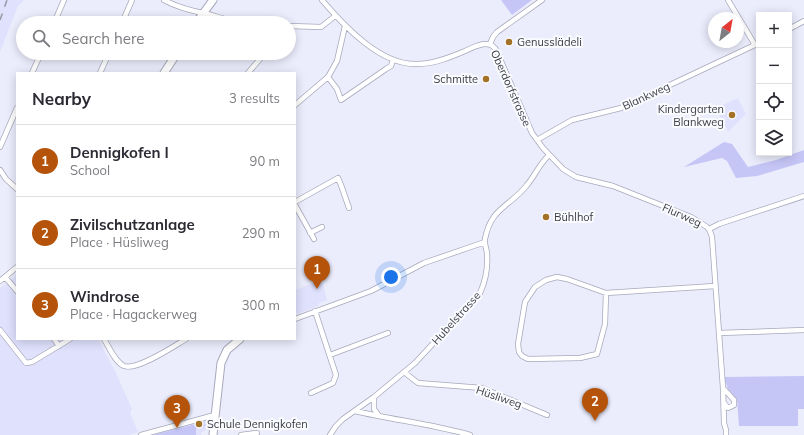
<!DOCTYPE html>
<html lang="en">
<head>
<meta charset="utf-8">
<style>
  :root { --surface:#fff; --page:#f7f7f7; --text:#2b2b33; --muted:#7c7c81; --line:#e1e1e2; --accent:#b45309 }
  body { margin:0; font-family:Mulish,sans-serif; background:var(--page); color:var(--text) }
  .controls { position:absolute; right:12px; top:12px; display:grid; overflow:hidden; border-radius:0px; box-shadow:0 2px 10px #0003 }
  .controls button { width:36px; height:36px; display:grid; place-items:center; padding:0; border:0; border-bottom:1px solid var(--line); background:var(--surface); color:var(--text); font:20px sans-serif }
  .compass { position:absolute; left:708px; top:12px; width:36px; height:36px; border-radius:50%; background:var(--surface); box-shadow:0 2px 10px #0003; rotate:31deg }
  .you { position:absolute; left:391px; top:277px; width:14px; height:14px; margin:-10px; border:3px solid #fff; border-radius:50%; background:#1a73e8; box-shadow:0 0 0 6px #1a73e833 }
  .badge { display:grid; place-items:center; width:26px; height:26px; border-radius:50%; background:var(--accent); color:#fff; font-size:13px; font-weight:700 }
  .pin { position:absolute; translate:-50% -33px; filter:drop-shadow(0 1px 2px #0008) }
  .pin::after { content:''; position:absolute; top:21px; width:14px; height:12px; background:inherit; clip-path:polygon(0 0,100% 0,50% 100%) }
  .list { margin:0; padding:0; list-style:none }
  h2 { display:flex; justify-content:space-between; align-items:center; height:52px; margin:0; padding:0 16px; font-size:17px }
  h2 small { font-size:13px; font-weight:400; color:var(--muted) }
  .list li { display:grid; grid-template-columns:26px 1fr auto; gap:12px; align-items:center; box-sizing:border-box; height:72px; padding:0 16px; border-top:1px solid var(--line) }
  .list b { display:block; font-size:15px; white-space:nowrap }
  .list p { margin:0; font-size:13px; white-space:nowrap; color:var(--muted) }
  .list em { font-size:13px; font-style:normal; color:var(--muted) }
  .icon { flex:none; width:22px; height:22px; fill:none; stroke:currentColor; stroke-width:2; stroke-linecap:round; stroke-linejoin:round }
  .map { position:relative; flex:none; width:804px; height:435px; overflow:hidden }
  .search { position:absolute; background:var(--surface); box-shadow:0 2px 10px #0003; left:16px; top:16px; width:280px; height:44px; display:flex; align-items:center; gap:10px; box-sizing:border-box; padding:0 14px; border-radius:22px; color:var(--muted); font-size:15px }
  .panel { position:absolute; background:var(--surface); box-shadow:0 2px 10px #0003; left:16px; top:72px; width:280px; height:268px; border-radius:0px }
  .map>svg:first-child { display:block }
  .built { fill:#e0e1fd }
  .green { fill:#c5c6f6 }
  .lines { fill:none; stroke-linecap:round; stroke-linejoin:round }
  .street-casing { stroke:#a7a8bb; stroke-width:6 }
  .secondary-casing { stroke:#a7a8bb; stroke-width:9 }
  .street { stroke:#fff; stroke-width:4.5 }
  .secondary { stroke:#fff; stroke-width:7 }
  .rail { stroke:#9999a6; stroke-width:1.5; stroke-dasharray:7 7; stroke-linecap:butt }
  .poi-dot { fill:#a37227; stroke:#fafbff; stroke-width:1.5 }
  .labels { text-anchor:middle; stroke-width:4; stroke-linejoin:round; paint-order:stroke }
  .poi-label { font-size:11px; fill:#3b3b43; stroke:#fafbff; text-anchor:start }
  .street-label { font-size:11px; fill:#3b3b43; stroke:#fafbff }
</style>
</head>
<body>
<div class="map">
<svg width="804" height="435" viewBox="0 0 804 435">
  <rect width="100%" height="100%" fill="#ebecfc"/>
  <!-- built -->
  <path class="built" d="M0,0H24L18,6L0,52Z
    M738,98L746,114L728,132L716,108Z
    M17,275V339H98L115,371L132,409L130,413L138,432L129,435H0V288Z
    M322,280L327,300L319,303L318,306L297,314L295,309V290Z
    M209,419L207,429L202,432L201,435H146Z"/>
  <!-- green -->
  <path class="green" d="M501,0H532L512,15Z
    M724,142L732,144L748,167L776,160L804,150V162L757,176L736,178L727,161L722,158L684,167Z
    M804,376V409H798V426H739L737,399L728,389L724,377Z
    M204,422L205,426L196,428V435H153Z"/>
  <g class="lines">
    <!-- street casing -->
    <g class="street-casing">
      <path id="street" d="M164,0C177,7 188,10 203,13C217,16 230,22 246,23
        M322,0C344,26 381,66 418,64C434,64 451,57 465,51C472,48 478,44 486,44C491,44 495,47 497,52L532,133L543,148L563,169L576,177L613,186L691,217L707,227L710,231L712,237L723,388L724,423L726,430V435
        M728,0L755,45
        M54,23L64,0
        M122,23L132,0
        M289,26L321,27L335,16
        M345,26L337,61L328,77L337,89L341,100L386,69L391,66L393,60
        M789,29L804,21
        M490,44L493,37L497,32L542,0
        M32,73L41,53
        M100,73L109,53
        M248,73L265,53
        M295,105L328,77
        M537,140L572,120L621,108L759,43
        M0,147L17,108
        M0,170L6,179L17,189
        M295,202L338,178L341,185L349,208
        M295,205L314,239
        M709,229L719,224L804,196
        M310,233L322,227
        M5,277L17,291
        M0,281L17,267
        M606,293L567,279L557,277L546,280L535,287L525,302L518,344L519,352L522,356L528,359L580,358L597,354L605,324L606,293L715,286
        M295,319L371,291L424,263L485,242
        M0,330L26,363L32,362L70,339
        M719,333L804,330
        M54,339L59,346
        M104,339C109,347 115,362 124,366C137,371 174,346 186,339
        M330,355L388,333
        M404,372L418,383L482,388L547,415
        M723,388L734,400V405L728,408L724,403
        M311,393L333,383L336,375L315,311
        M374,397V409L379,416
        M355,411C393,420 432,424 470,435
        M141,435L215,415
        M241,435L257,433
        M330,435L336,426L343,419L374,397L415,363L480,293C485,282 488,267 487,254C487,249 484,245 485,239C491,207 510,207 527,185C536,174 538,166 549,155"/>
    </g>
    <!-- secondary casing -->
    <g class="secondary-casing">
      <path id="secondary" d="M196,23L213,0
        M164,73L177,53
        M213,435L221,363L227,350L240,339"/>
    </g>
    <!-- street -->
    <use href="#street" class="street"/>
    <!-- secondary -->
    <use href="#secondary" class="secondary"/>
    <!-- rail -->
    <path class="rail" d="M0,20L7,0"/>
  </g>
  <!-- markers -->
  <g class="poi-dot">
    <circle cx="509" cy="42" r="4"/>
    <circle cx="486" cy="79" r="4"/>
    <circle cx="732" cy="115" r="4"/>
    <circle cx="546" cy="217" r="4"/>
    <circle cx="199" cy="424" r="4"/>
  </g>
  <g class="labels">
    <!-- poi labels -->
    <g class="poi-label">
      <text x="517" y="46">Genusslädeli</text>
      <text x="478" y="83" text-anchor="end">Schmitte</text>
      <text x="724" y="113" text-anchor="end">Kindergarten<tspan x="724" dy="13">Blankweg</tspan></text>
      <text x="554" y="221">Bühlhof</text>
      <text x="207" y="428">Schule Dennigkofen</text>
    </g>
    <!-- street labels -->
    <g class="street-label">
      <text transform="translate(511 88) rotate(66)" y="4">Oberdorfstrasse</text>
      <text transform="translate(646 96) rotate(-25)" y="4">Blankweg</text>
      <text transform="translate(682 215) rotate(24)" y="4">Flurweg</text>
      <text transform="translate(456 318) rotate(-48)" y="4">Hubelstrasse</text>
      <text transform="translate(499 397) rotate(19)" y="4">Hüsliweg</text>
    </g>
  </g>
</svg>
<div class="controls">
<button>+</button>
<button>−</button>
<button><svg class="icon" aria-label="locate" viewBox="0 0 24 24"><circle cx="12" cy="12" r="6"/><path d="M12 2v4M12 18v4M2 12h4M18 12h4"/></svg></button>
<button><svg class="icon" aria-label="layers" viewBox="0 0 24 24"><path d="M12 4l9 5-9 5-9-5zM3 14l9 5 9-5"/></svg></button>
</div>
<svg class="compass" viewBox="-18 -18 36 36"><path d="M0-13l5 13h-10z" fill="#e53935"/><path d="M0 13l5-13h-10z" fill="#7c7c81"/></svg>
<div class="you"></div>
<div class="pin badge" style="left:317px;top:289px">1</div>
<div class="pin badge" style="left:595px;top:421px">2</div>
<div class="pin badge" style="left:177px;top:428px">3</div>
<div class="search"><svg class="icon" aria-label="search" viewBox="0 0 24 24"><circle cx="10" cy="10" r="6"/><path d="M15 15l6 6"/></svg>Search here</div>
<section class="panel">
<h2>Nearby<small>3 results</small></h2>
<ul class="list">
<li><span class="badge">1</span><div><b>Dennigkofen I</b><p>School</p></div><em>90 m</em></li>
<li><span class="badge">2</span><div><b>Zivilschutzanlage</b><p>Place · Hüsliweg</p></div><em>290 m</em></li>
<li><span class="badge">3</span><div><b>Windrose</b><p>Place · Hagackerweg</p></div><em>300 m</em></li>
</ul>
</section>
</div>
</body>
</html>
